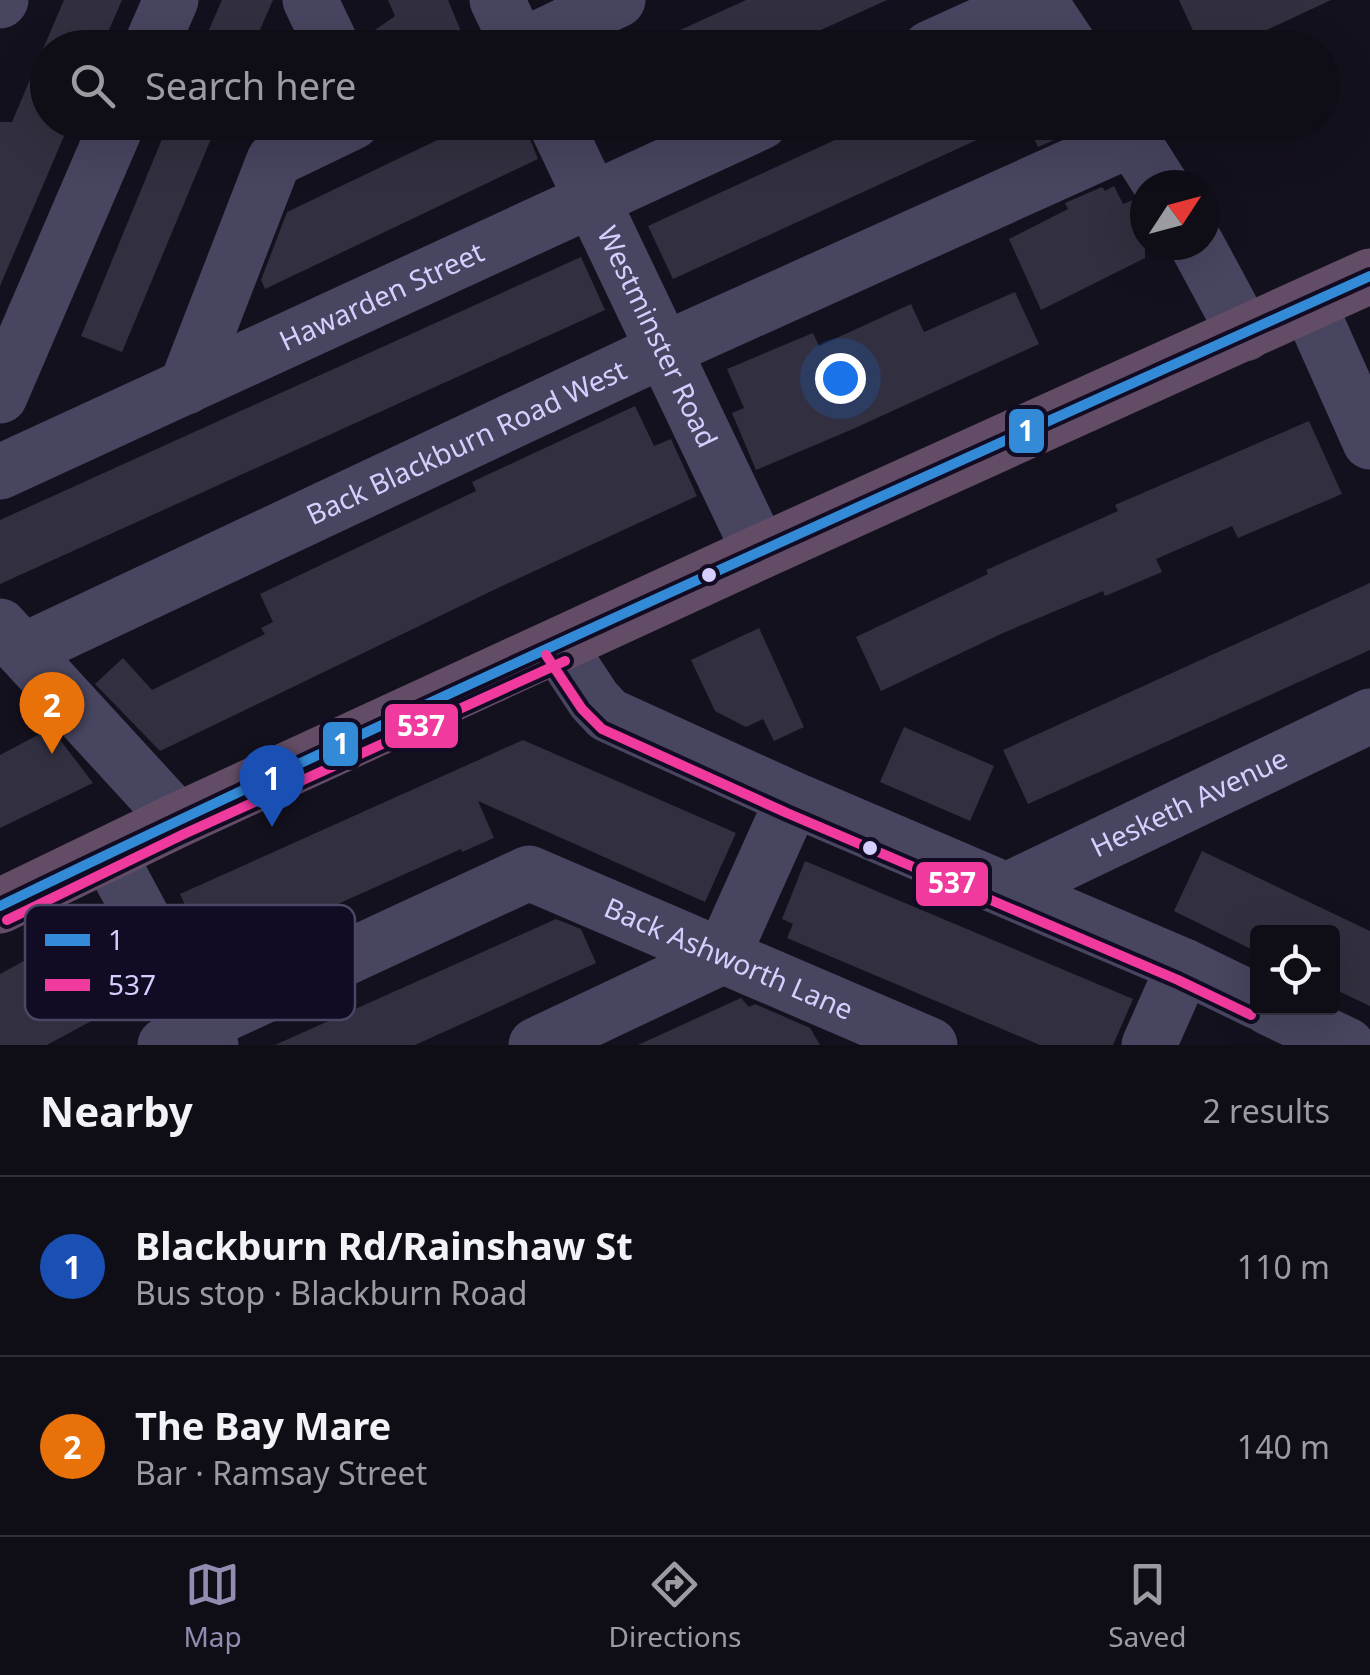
<!DOCTYPE html>
<html lang="en">
<head>
<meta charset="utf-8">
<style>
  :root { --surface:#0f0d16; --page:#18161f; --text:#f1f3f6; --muted:#9b9ca1; --line:#2f2d35; --accent:#918cb0 }
  body { margin:0; font-family:"Noto Sans",sans-serif; background:var(--page); color:var(--text) }
  .controls { position:absolute; right:30px; bottom:30px; display:grid; overflow:hidden; border-radius:10px; box-shadow:0 10px 40px #0002 }
  .controls button { width:90px; height:90px; display:grid; place-items:center; padding:0; border:0; border-bottom:2px solid var(--line); background:var(--surface); color:var(--text); font:50px sans-serif }
  .compass { position:absolute; left:1130px; top:170px; width:90px; height:90px; border-radius:50%; background:var(--surface); box-shadow:0 10px 40px #0002; rotate:54deg }
  .you { position:absolute; left:840px; top:378px; width:35px; height:35px; margin:-25px; border:8px solid #fff; border-radius:50%; background:#1a73e8; box-shadow:0 0 0 15px #1a73e833 }
  .badge { display:grid; place-items:center; width:65px; height:65px; border-radius:50%; background:var(--accent); color:#fff; font-size:32px; font-weight:700 }
  .pin { position:absolute; translate:-50% -82px; filter:drop-shadow(0 2px 5px #0008) }
  .pin::after { content:''; position:absolute; top:52px; width:35px; height:30px; background:inherit; clip-path:polygon(0 0,100% 0,50% 100%) }
  .list { margin:0; padding:0; list-style:none }
  h2 { display:flex; justify-content:space-between; align-items:center; height:130px; margin:0; padding:0 40px; font-size:42px }
  h2 small { font-size:32px; font-weight:400; color:var(--muted) }
  .list li { display:grid; grid-template-columns:65px 1fr auto; gap:30px; align-items:center; box-sizing:border-box; height:180px; padding:0 40px; border-top:2px solid var(--line) }
  .list b { display:block; font-size:38px; white-space:nowrap }
  .list p { margin:0; font-size:32px; white-space:nowrap; color:var(--muted) }
  .list em { font-size:32px; font-style:normal; color:var(--muted) }
  .icon { flex:none; width:55px; height:55px; fill:none; stroke:currentColor; stroke-width:2; stroke-linecap:round; stroke-linejoin:round }
  .map { position:relative; flex:none; width:1370px; height:1045px; overflow:hidden }
  .search { position:absolute; background:var(--surface); box-shadow:0 10px 40px #0002; left:30px; right:30px; top:30px; height:110px; display:flex; align-items:center; gap:25px; box-sizing:border-box; padding:0 35px; border-radius:55px; color:var(--muted); font-size:38px }
  .sheet { height:490px; background:var(--surface) }
  nav { display:flex; justify-content:space-around; align-items:center; box-sizing:border-box; height:140px; border-top:2px solid var(--line); background:var(--surface); font-size:28px; color:var(--muted) }
  nav a { display:grid; justify-items:center; gap:5px }
  nav .on { color:var(--accent) }
  .map>svg:first-child { display:block }
  .building { fill:#322f40 }
  .lines { fill:none; stroke-linecap:round; stroke-linejoin:round }
  .minor { stroke:#47455f; stroke-width:55 }
  .highway { stroke:#634c66; stroke-width:55 }
  .bus-1-casing { stroke:#110c23; stroke-width:18 }
  .bus-2-casing { stroke:#110c23; stroke-width:18 }
  .bus-1 { stroke:#338bd7; stroke-width:10 }
  .bus-2 { stroke:#f13a9d; stroke-width:10 }
  .bus-dot { fill:#d5ceff; stroke:#110c23; stroke-width:4 }
  .labels { text-anchor:middle; stroke-width:8; stroke-linejoin:round; paint-order:stroke }
  .street-label { font-size:28px; fill:#d5ceff; stroke:#110c23 }
  .key { fill:#110c23; stroke:#4c4665; stroke-width:2.5 }
  .key-label { font-size:28px; fill:#d5ceff }
  .line-badge { stroke:#110c23; stroke-width:4 }
  .badge-label { font-size:28px; text-anchor:middle; font-weight:bold; fill:#fff }
</style>
</head>
<body>
<div class="map">
<svg width="1370" height="1045" viewBox="0 0 1370 1045">
  <rect width="100%" height="100%" fill="#14111e"/>
  <!-- building -->
  <path class="building" d="M64,0H122L101,48H48V122H70L0,286V122H12Z
    M222,0H273L252,48H201Z
    M388,0H448L468,48H364L362,39L395,16Z
    M746,0H887L781,48H641Z
    M1179,0H1331L1228,48H1201Z
    M169,122H218L122,352L81,336Z
    M475,122H523L538,159L265,289L261,280L287,212Z
    M874,122H1016L673,279L648,226Z
    M1027,122H1071L1075,131L1038,147Z
    M1114,186L1123,204L1133,200L1145,211V258L1041,310L1009,239L1068,209L1065,203L1102,187L1105,191Z
    M581,257L605,310L0,584V520Z
    M1015,292L1039,344L853,429L756,470L732,413L744,408L727,369L813,333L819,346L911,304L924,332Z
    M635,406L654,446L671,439L697,496L502,586L160,751L95,684L123,658L152,690L265,634L261,628L273,622L260,594L476,491L472,482Z
    M1309,421L1342,494L1238,538L1232,526L1156,559L1162,572L1105,596L1103,591L1003,633L881,691L856,637L988,574L986,570L1118,511L1115,505Z
    M1370,583V650L1028,804L1003,750Z
    M759,628L804,727L774,741L763,719L746,727L715,711L691,660Z
    M904,727L994,766L970,821L880,782Z
    M51,728L93,783L0,828V755Z
    M523,740L736,833L705,902L478,801L494,838L462,852L461,849L257,940L260,947L214,968L180,894Z
    M1202,851L1370,931V1006L1332,988V932H1258L1257,952L1174,911Z
    M805,861L1133,999L1113,1045H1040L787,938L793,924L782,919Z
    M106,916L137,974L134,975L143,993L47,1045H0V974Z
    M556,919L581,929L596,963L415,1045H275Z
    M741,998L749,1007L755,1004L810,1028L820,1045H638Z"/>
  <g class="lines">
    <!-- minor -->
    <g class="minor">
      <path d="M310,0L333,48"/>
      <path d="M497,0L520,48"/>
      <path d="M1039,0L1071,48"/>
      <path d="M0,1L1,0"/>
      <path d="M150,48L171,0"/>
      <path d="M518,48L618,0"/>
      <path d="M930,48L1036,0"/>
      <path id="s1" d="M555,122L760,552"/>
      <path d="M1121,122L1161,185"/>
      <path d="M1197,245L1245,334"/>
      <path d="M1309,305L1370,442"/>
      <path d="M186,387L274,160L353,122"/>
      <path d="M0,396L118,122"/>
      <path id="s2" d="M0,472L761,122"/>
      <path d="M0,626L178,820"/>
      <path d="M559,647L594,700L608,715L793,799L1184,966L1258,1002"/>
      <path id="s3" d="M23,651L661,351L1132,139"/>
      <path d="M109,855L211,1045"/>
      <path id="s4" d="M1007,890L1370,716"/>
      <path d="M1269,1008L1347,1045"/>
      <path id="s5" d="M165,1045L201,1025L529,873L930,1045"/>
      <path d="M536,1045L722,957L793,799"/>
      <path d="M1149,1045L1184,966"/>
    </g>
    <!-- highway -->
    <path class="highway" d="M0,906L178,820L760,552L1370,276"/>
    <!-- bus-1 casing -->
    <g class="bus-1-casing">
      <path id="bus-1" d="M0,906C453,687 912,483 1370,276"/>
    </g>
    <!-- bus-2 casing -->
    <g class="bus-2-casing">
      <path id="bus-2" d="M546,655L582,709L602,729L787,813L1178,980L1251,1015
        M7,920L184,834L565,661"/>
    </g>
    <!-- bus-1 -->
    <use href="#bus-1" class="bus-1"/>
    <!-- bus-2 -->
    <use href="#bus-2" class="bus-2"/>
  </g>
  <!-- markers -->
  <g class="bus-dot">
    <circle cx="709" cy="575" r="9"/>
    <circle cx="870" cy="848" r="9"/>
  </g>
  <g class="labels">
    <!-- street labels -->
    <g class="street-label">
      <text dy="10" stroke="none"><textPath href="#s2" startOffset="420">Hawarden Street</textPath></text>
      <text dy="10" stroke="none"><textPath href="#s1" startOffset="238">Westminster Road</textPath></text>
      <text dy="10" stroke="none"><textPath href="#s3" startOffset="490">Back Blackburn Road West</textPath></text>
      <text dy="10" stroke="none"><textPath href="#s4" startOffset="202">Hesketh Avenue</textPath></text>
      <text dy="10" stroke="none"><textPath href="#s5" startOffset="620">Back Ashworth Lane</textPath></text>
    </g>
  </g>
  <!-- legend -->
  <rect x="25" y="905" width="330" height="115" rx="15" class="key"/>
  <rect x="45" y="934" width="45" height="12" fill="#338bd7"/>
  <rect x="45" y="979" width="45" height="12" fill="#f13a9d"/>
  <g class="key-label">
    <text x="108" y="950">1</text>
    <text x="108" y="995">537</text>
  </g>
  <g class="line-badge">
    <rect x="1007" y="407" width="39" height="48" rx="10" fill="#338bd7"/>
    <rect x="383" y="702" width="77" height="48" rx="10" fill="#f13a9d"/>
    <rect x="321" y="720" width="39" height="48" rx="10" fill="#338bd7"/>
    <rect x="914" y="860" width="76" height="48" rx="10" fill="#f13a9d"/>
  </g>
  <g class="badge-label">
    <text x="1026" y="441">1</text>
    <text x="421" y="736">537</text>
    <text x="341" y="754">1</text>
    <text x="952" y="893">537</text>
  </g>
</svg>
<div class="controls">
<button><svg class="icon" aria-label="locate" viewBox="0 0 24 24"><circle cx="12" cy="12" r="6"/><path d="M12 2v4M12 18v4M2 12h4M18 12h4"/></svg></button>
</div>
<svg class="compass" viewBox="-18 -18 36 36"><path d="M0-13l5 13h-10z" fill="#e53935"/><path d="M0 13l5-13h-10z" fill="#9b9ca1"/></svg>
<div class="you"></div>
<div class="pin badge" style="left:272px;top:827px;background:#1a4fb4">1</div>
<div class="pin badge" style="left:52px;top:754px;background:#e8710a">2</div>
<div class="search"><svg class="icon" aria-label="search" viewBox="0 0 24 24"><circle cx="10" cy="10" r="6"/><path d="M15 15l6 6"/></svg>Search here</div>
</div>
<section class="sheet">
<h2>Nearby<small>2 results</small></h2>
<ul class="list">
<li><span class="badge" style="background:#1a4fb4">1</span><div><b>Blackburn Rd/Rainshaw St</b><p>Bus stop · Blackburn Road</p></div><em>110 m</em></li>
<li><span class="badge" style="background:#e8710a">2</span><div><b>The Bay Mare</b><p>Bar · Ramsay Street</p></div><em>140 m</em></li>
</ul>
</section>
<nav>
<a class="on"><svg class="icon" aria-label="map" viewBox="0 0 24 24"><path d="M3 6l6-2 6 2 6-2v14l-6 2-6-2-6 2zM9 4v14M15 6v14"/></svg>Map</a>
<a><svg class="icon" aria-label="directions" viewBox="0 0 24 24"><path d="M12 3l9 9-9 9-9-9zM9 14v-3h6M13 9l2 2-2 2"/></svg>Directions</a>
<a><svg class="icon" aria-label="saved" viewBox="0 0 24 24"><path d="M7 4h10v16l-5-4-5 4z"/></svg>Saved</a>
</nav>
</body>
</html>
